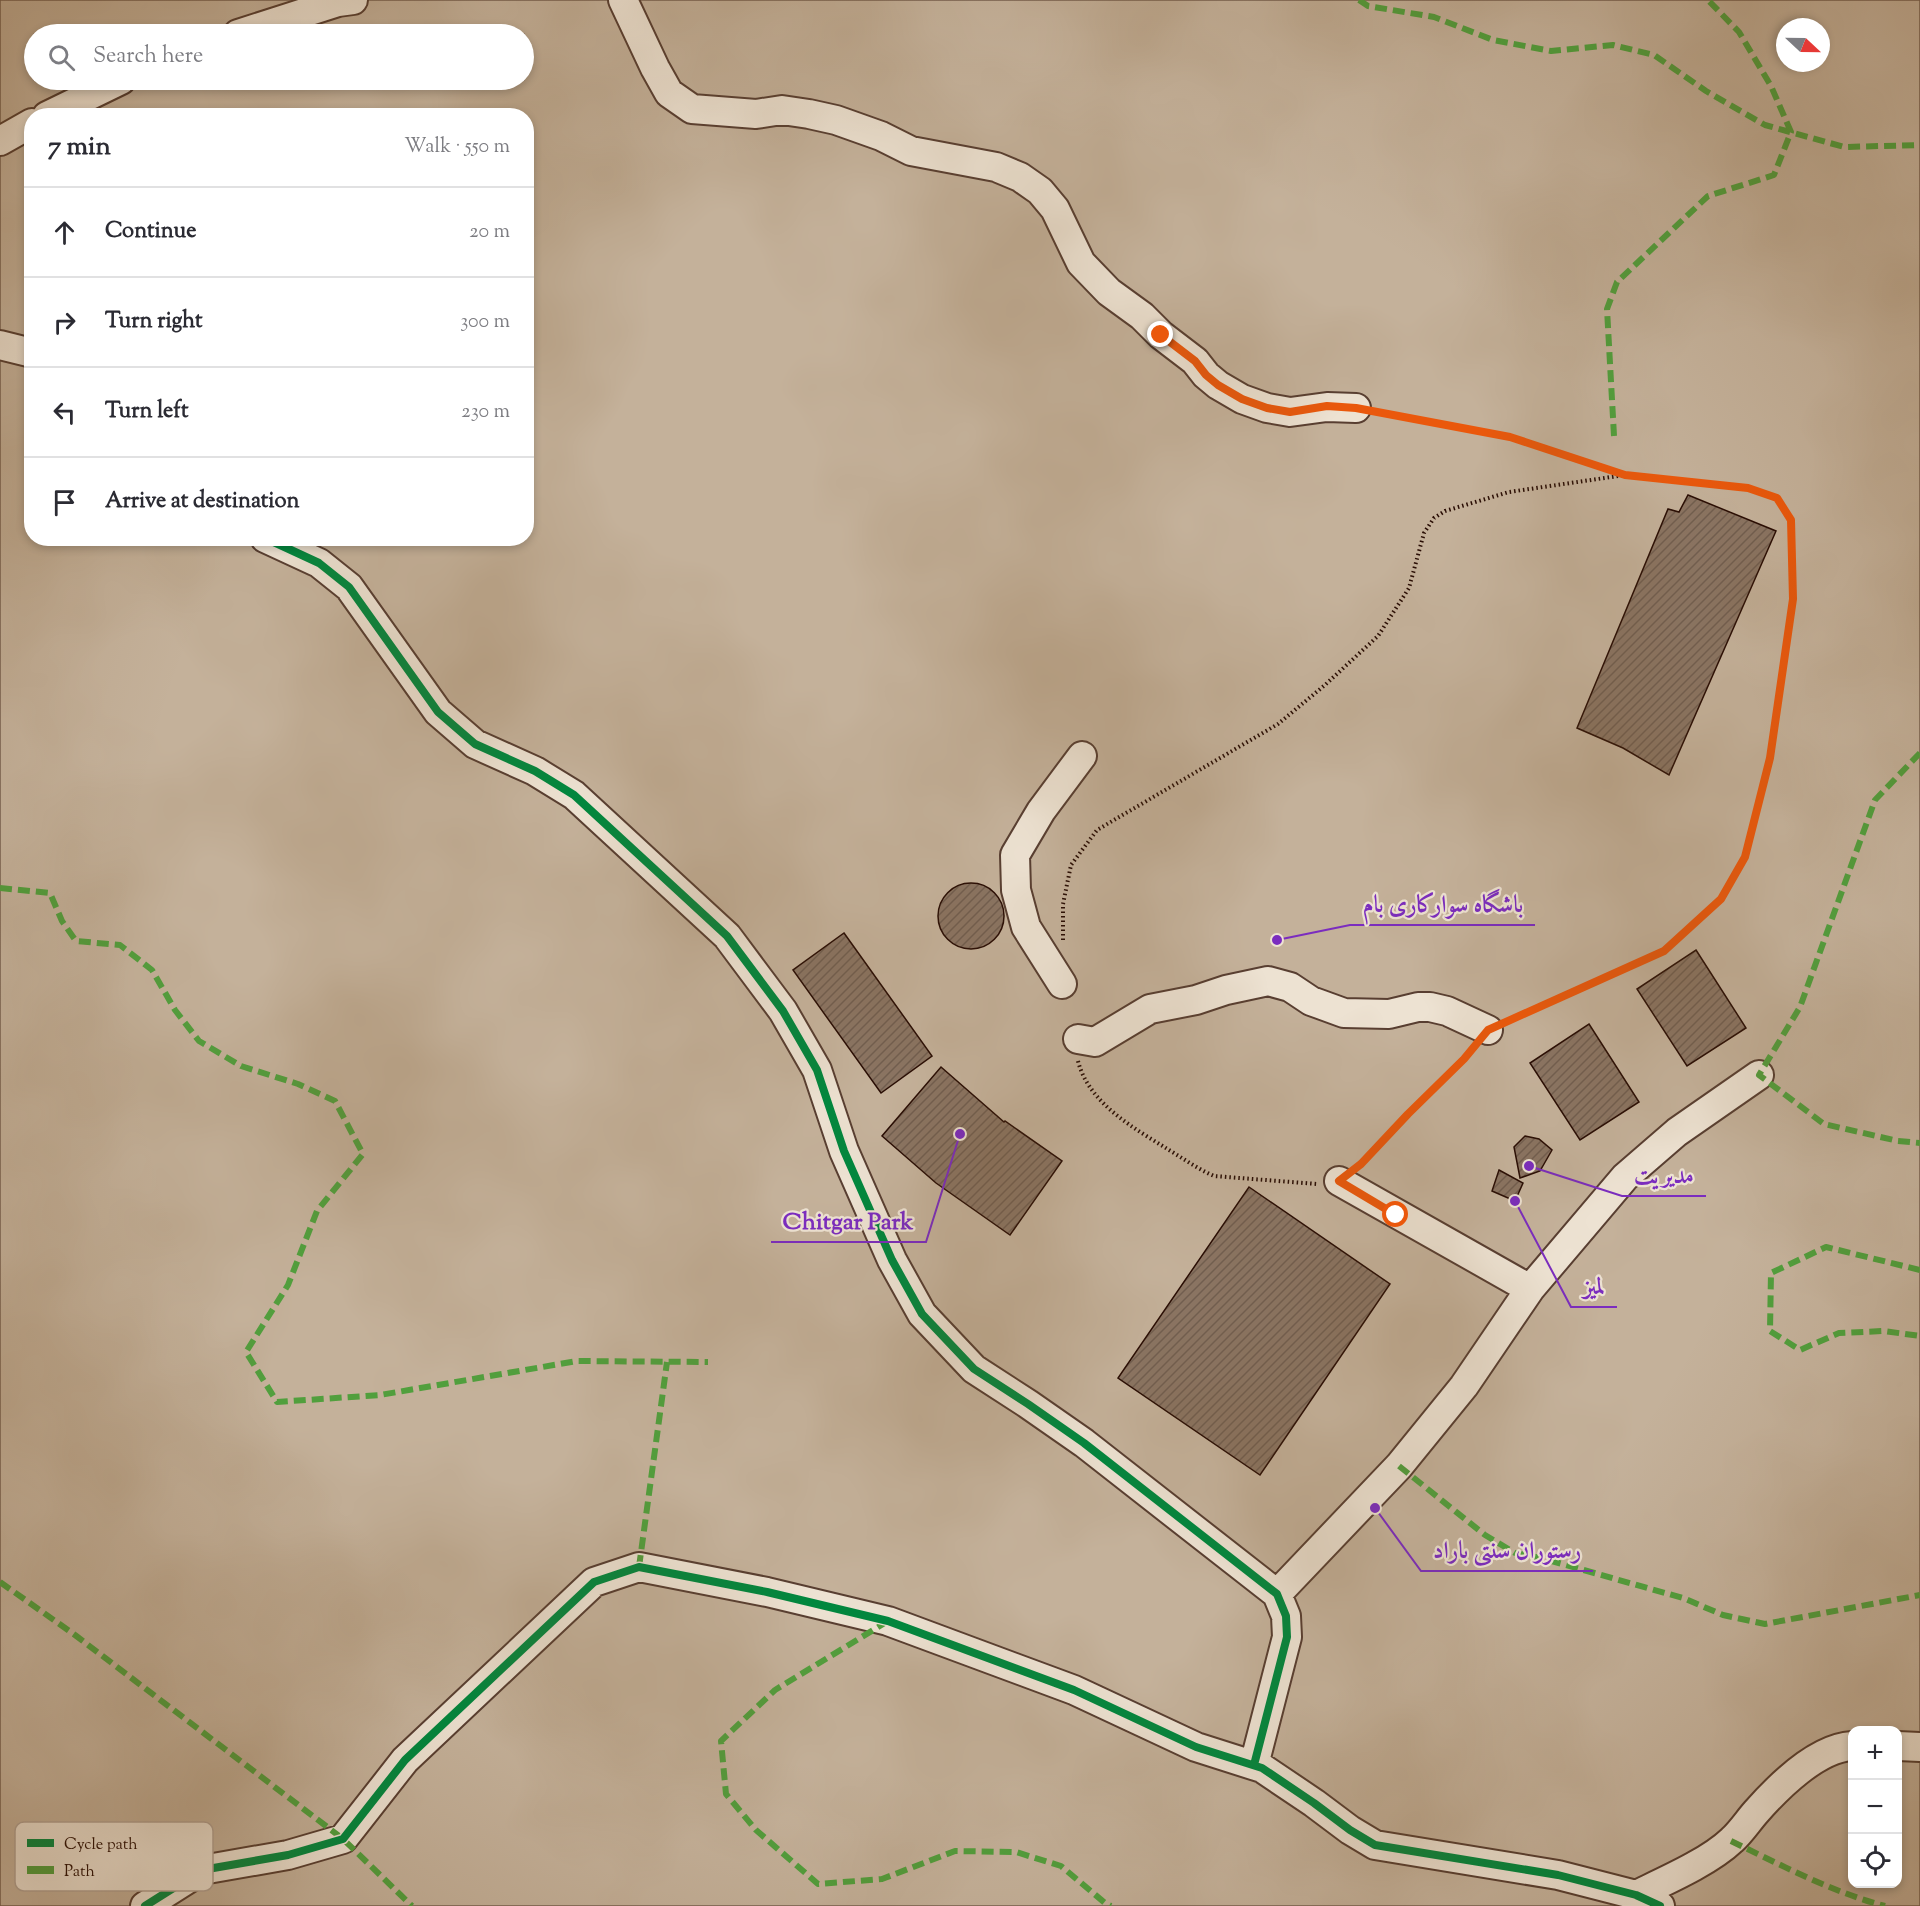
<!DOCTYPE html>
<html lang="en">
<head>
<meta charset="utf-8">
<style>
  :root { --surface:#fff; --page:#f2f2f3; --text:#2b2b33; --muted:#7c7c81; --line:#e1e1e2 }
  body { margin:0; font-family:"Sorts Mill Goudy",Amiri,serif; background:var(--page); color:var(--text) }
  .controls { position:absolute; right:18px; bottom:18px; display:grid; overflow:hidden; border-radius:12px; box-shadow:0 3px 9px #0003 }
  .controls button { width:54px; height:54px; display:grid; place-items:center; padding:0; border:0; border-bottom:2px solid var(--line); background:var(--surface); color:var(--text); font:30px sans-serif }
  .compass { position:absolute; left:1776px; top:18px; width:54px; height:54px; border-radius:50%; background:var(--surface); box-shadow:0 3px 9px #0003; rotate:112deg }
  .stop { position:absolute; width:18px; height:18px; margin:-14px; border:4px solid #ea580c; border-radius:50%; background:#fff }
  .stop.end { background:#ea580c; border-color:#fff; box-shadow:0 2px 6px #0008 }
  .list { margin:0; padding:0; list-style:none }
  h2 { display:flex; justify-content:space-between; align-items:center; height:78px; margin:0; padding:0 24px; font-size:26px }
  h2 small { font-size:20px; font-weight:400; color:var(--muted) }
  .list li { display:grid; grid-template-columns:39px 1fr auto; gap:18px; align-items:center; box-sizing:border-box; height:90px; padding:0 24px; border-top:2px solid var(--line) }
  .list b { display:block; font-size:22px; white-space:nowrap }
  .list em { font-size:20px; font-style:normal; color:var(--muted) }
  .icon { flex:none; width:33px; height:33px; fill:none; stroke:currentColor; stroke-width:2; stroke-linecap:round; stroke-linejoin:round }
  .map { position:relative; flex:none; width:1920px; height:1906px; overflow:hidden }
  .search { position:absolute; background:var(--surface); box-shadow:0 3px 9px #0003; left:24px; top:24px; width:510px; height:66px; display:flex; align-items:center; gap:15px; box-sizing:border-box; padding:0 21px; border-radius:33px; color:var(--muted); font-size:22px }
  .panel { position:absolute; background:var(--surface); box-shadow:0 3px 9px #0003; left:24px; top:108px; width:510px; height:438px; border-radius:24px }
  .map>svg:first-child { display:block }
  .park { fill:#c4b19a; stroke:#765f4f; stroke-width:1.5; fill-rule:evenodd }
  .building { fill:url(#building-hatch); stroke:#290d04; stroke-width:1.5 }
  .lines { fill:none; stroke-linecap:round; stroke-linejoin:round }
  .minor-casing { stroke:#583e31; stroke-width:32 }
  .path { stroke:#290d04; stroke-width:4; stroke-dasharray:1.5 3; stroke-linecap:butt }
  .minor { stroke:#ede2d2; stroke-width:28 }
  .quiet { stroke:#519f3d; stroke-width:6; stroke-dasharray:12 6; stroke-linecap:butt }
  .cycleway-casing { stroke:#ede2d2; stroke-width:11 }
  .cycleway { stroke:#00873e; stroke-width:8 }
  .route { stroke:#ea580c; stroke-width:8 }
  .key { fill:#ede2d2; stroke:#b2a294; stroke-width:1.5 }
  .key-label { font-size:16px; fill:#290d04 }
  .leader { fill:none; stroke:#7b2cbf; stroke-width:2 }
  .callout-dot { fill:#7b2cbf; stroke:#ede2d2; stroke-width:2 }
  .callout-label { font-size:24px; text-anchor:middle; font-weight:bold; fill:#7b2cbf; stroke:#ede2d2; stroke-width:4.5; stroke-linejoin:round; paint-order:stroke }
</style>
</head>
<body>
<div class="map">
<svg width="1920" height="1906" viewBox="0 0 1920 1906">
  <defs>
    <pattern id="building-hatch" width="6" height="6" patternUnits="userSpaceOnUse" patternTransform="scale(1.5)"><rect width="6" height="6" fill="#8a7462"/><path d="M-1 1l2-2M0 6l6-6M5 7l2-2" fill="none" stroke="#715e4f"/></pattern>
  </defs>
  <rect width="100%" height="100%" fill="#e4d3b9"/>
  <filter id="stains"><feTurbulence type="fractalNoise" baseFrequency=".00333" numOctaves="4"/><feColorMatrix values="0 0 0 0 .2 0 0 0 0 .09 0 0 0 0 .02 0 0 0 .5 -.17"/></filter>
  <radialGradient id="worn" r=".72"><stop offset=".6" stop-color="#630" stop-opacity="0"/><stop offset="1" stop-color="#630" stop-opacity=".3"/></radialGradient>
  <!-- park -->
  <path class="park" d="M0,0H1920V1906H0ZM1785,27H1821V63H1785ZM34,34H524V80H34ZM32,116H526V538H32ZM1852,1730H1898V1884H1852Z"/>
  <!-- building -->
  <path class="building" d="M1688,495L1776,531L1669,775L1623,748L1577,728L1668,509L1679,512Z
    M938 916a33 33 0 1 1 66 0a33 33 0 1 1-66 0Z
    M844,933L932,1056L881,1093L793,970Z
    M1696,950L1746,1028L1687,1066L1637,989Z
    M1589,1024L1639,1102L1580,1140L1530,1063Z
    M941,1067L1004,1122L1005,1121L1062,1161L1010,1235L936,1183L882,1136Z
    M1525,1136L1539,1139L1552,1150L1540,1171L1520,1178L1514,1147Z
    M1499,1170L1523,1183L1515,1201L1492,1191Z
    M1249,1187L1390,1284L1260,1475L1118,1378Z"/>
  <g class="lines">
    <!-- minor casing -->
    <g class="minor-casing">
      <path id="minor" d="M623,0L655,68L669,93L692,109L756,114L782,110L809,114L836,120L881,136L911,151L996,167L1020,177L1040,191L1055,209L1081,263L1109,292L1142,316L1161,335L1195,361L1206,375L1218,385L1242,399L1267,408L1290,412L1327,407L1356,408
        M238,34L338,2L353,0
        M47,116L121,80
        M0,141L32,123
        M0,345L32,353
        M265,538L319,563L349,587L438,712L475,744L535,771L574,795L727,936L783,1011L817,1070L844,1151L892,1260L922,1314L974,1369L1028,1404L1084,1443L1277,1594L1286,1616L1287,1637L1254,1765
        M1062,984L1026,927L1016,890L1015,855L1041,811L1082,756
        M1078,1039L1095,1042L1150,1009L1196,1000L1226,990L1268,981L1290,987L1311,1001L1344,1013L1389,1014L1418,1007H1430L1447,1011L1488,1030
        M1339,1181L1530,1289
        M1277,1594L1399,1466L1464,1386L1530,1289L1625,1177L1677,1132L1759,1075
        M1898,1746L1920,1747
        M1636,1895C1665,1881 1709,1862 1732,1840C1741,1832 1748,1821 1756,1812C1778,1787 1817,1748 1852,1746
        M145,1906L202,1870L288,1855L343,1839L405,1760L594,1582L639,1567L767,1592L888,1621L1074,1690L1196,1747L1262,1768L1314,1803L1350,1830L1375,1845L1558,1875L1636,1895L1660,1906"/>
    </g>
    <!-- path -->
    <path class="path" d="M1377,411L1434,424H1443L1510,437L1625,475L1748,488L1777,498L1791,520L1793,599L1770,758L1745,857L1721,899L1664,952L1508,1021
      M1063,940V904L1071,865L1097,830L1278,724L1325,685L1378,636L1409,588L1424,533L1434,518L1445,511L1509,492L1625,475
      M1078,1061C1089,1104 1134,1128 1169,1150C1184,1159 1198,1169 1214,1176L1317,1184
      M1358,1167L1474,1047"/>
    <!-- minor -->
    <use href="#minor" class="minor"/>
    <!-- quiet -->
    <path class="quiet" d="M1359,0L1368,6L1434,17L1493,40L1551,51L1613,45L1654,55L1706,91L1765,125L1844,147L1920,145
      M1614,436L1607,309L1617,282L1708,196L1774,175L1791,132L1771,86L1739,32L1708,0
      M1920,753L1875,800L1800,1007L1759,1075L1824,1124L1898,1141L1920,1143
      M0,888L50,893L62,921L76,941L120,945L152,970L175,1010L199,1041L241,1066L298,1084L335,1101L363,1154L317,1211L288,1285L246,1352L277,1402L380,1395L577,1361L708,1362
      M1920,1270L1826,1247L1771,1273L1770,1331L1800,1350L1839,1333L1884,1331L1920,1336
      M1399,1466L1485,1535L1515,1553L1541,1558L1683,1598L1723,1615L1765,1624L1920,1595
      M639,1567L667,1362
      M0,1582L75,1635L343,1839L412,1906
      M888,1621L775,1690L721,1741L726,1794L756,1830L818,1884L882,1879L955,1851L1016,1852L1061,1866L1105,1903L1111,1906
      M1731,1841C1781,1865 1832,1892 1885,1906"/>
    <!-- cycleway casing -->
    <g class="cycleway-casing">
      <path id="cycleway" d="M265,538L319,563L349,587L438,712L475,744L535,771L574,795L727,936L783,1011L817,1070L844,1151L892,1260L922,1314L974,1369L1028,1404L1084,1443L1277,1594L1286,1616L1287,1637L1254,1765
        M145,1906L202,1870L288,1855L343,1839L405,1760L594,1582L639,1567L767,1592L888,1621L1074,1690L1196,1747L1262,1768L1314,1803L1350,1830L1375,1845L1558,1875L1636,1895L1660,1906"/>
    </g>
    <!-- cycleway -->
    <use href="#cycleway" class="cycleway"/>
  </g>
  <g class="lines">
    <!-- route -->
    <path class="route" d="M1161,335L1195,361L1206,375L1218,385L1242,399L1267,408L1290,412L1327,406L1356,408L1510,437L1625,475L1748,488L1777,498L1791,520L1793,599L1770,758L1745,857L1721,899L1664,951L1488,1030L1464,1059L1408,1114L1361,1164L1339,1181L1396,1215"/>
  </g>
  <!-- legend -->
  <rect x="15" y="1822" width="198" height="69" rx="9" class="key"/>
  <rect x="27" y="1839" width="27" height="8" fill="#00873e"/>
  <rect x="27" y="1866" width="27" height="8" fill="#519f3d"/>
  <g class="key-label">
    <text x="64" y="1849">Cycle path</text>
    <text x="64" y="1876">Path</text>
  </g>
  <!-- callouts -->
  <path class="leader" d="M1277 940L1350 925H1535M1529 1166L1622 1196H1706M960 1134L926 1242H771M1515 1201L1571 1307H1617M1375 1508L1421 1571H1593"/>
  <g class="callout-dot">
    <circle cx="1277" cy="940" r="6"/>
    <circle cx="1529" cy="1166" r="6"/>
    <circle cx="960" cy="1134" r="6"/>
    <circle cx="1515" cy="1201" r="6"/>
    <circle cx="1375" cy="1508" r="6"/>
  </g>
  <g class="callout-label">
    <text x="1443" y="912">باشگاه سوارکاری بام</text>
    <text x="1664" y="1183">مدیریت</text>
    <text x="848" y="1229">Chitgar Park</text>
    <text x="1594" y="1294">لمیز</text>
    <text x="1507" y="1558">رستوران سنتی باراد</text>
  </g>
  <rect width="100%" height="100%" filter="url(#stains)"/>
  <rect width="100%" height="100%" fill="url(#worn)"/>
</svg>
<div class="controls">
<button>+</button>
<button>−</button>
<button><svg class="icon" aria-label="locate" viewBox="0 0 24 24"><circle cx="12" cy="12" r="6"/><path d="M12 2v4M12 18v4M2 12h4M18 12h4"/></svg></button>
</div>
<svg class="compass" viewBox="-18 -18 36 36"><path d="M0-13l5 13h-10z" fill="#e53935"/><path d="M0 13l5-13h-10z" fill="#7c7c81"/></svg>
<div class="stop" style="left:1396px;top:1215px"></div>
<div class="stop end" style="left:1161px;top:335px"></div>
<div class="search"><svg class="icon" aria-label="search" viewBox="0 0 24 24"><circle cx="10" cy="10" r="6"/><path d="M15 15l6 6"/></svg>Search here</div>
<section class="panel">
<h2>7 min<small>Walk · 550 m</small></h2>
<ul class="list">
<li><svg class="icon" aria-label="ahead" viewBox="0 0 24 24"><path d="M12 20V5M6 11l6-6 6 6"/></svg><div><b>Continue</b></div><em>20 m</em></li>
<li><svg class="icon" aria-label="right" viewBox="0 0 24 24"><path d="M7 20v-9h11M14 6l5 5-5 5"/></svg><div><b>Turn right</b></div><em>300 m</em></li>
<li><svg class="icon" aria-label="left" viewBox="0 0 24 24"><path d="M17 20v-9H6M10 6l-5 5 5 5"/></svg><div><b>Turn left</b></div><em>230 m</em></li>
<li><svg class="icon" aria-label="arrive" viewBox="0 0 24 24"><path d="M6 21V4h12l-3 4 3 4H6"/></svg><div><b>Arrive at destination</b></div></li>
</ul>
</section>
</div>
</body>
</html>
